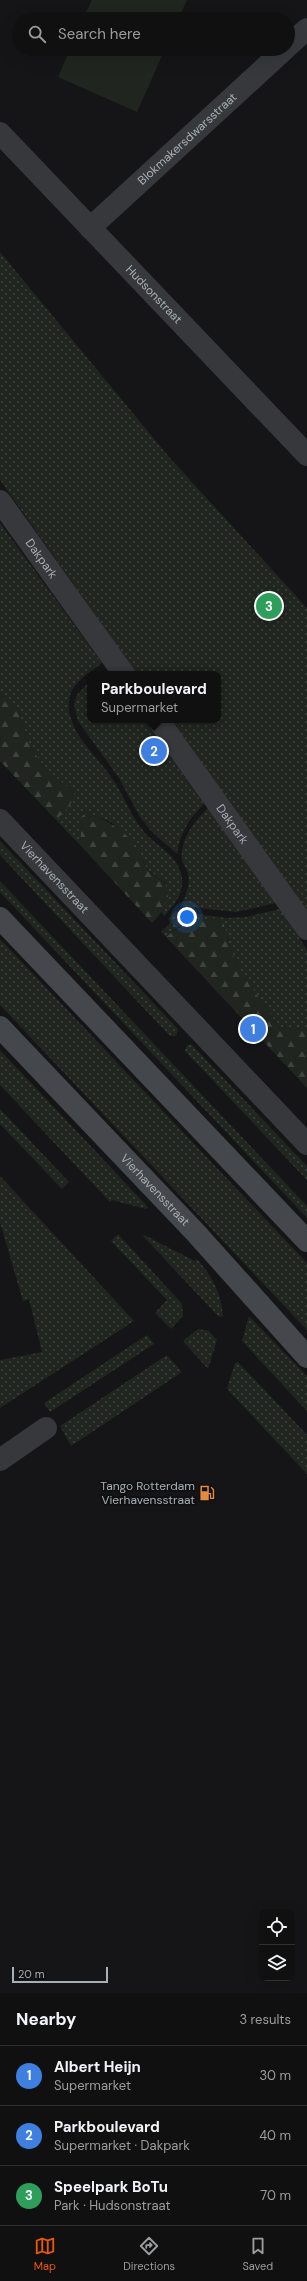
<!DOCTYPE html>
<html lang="en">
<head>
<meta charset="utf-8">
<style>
  :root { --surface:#101011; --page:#19191a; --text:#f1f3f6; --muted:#9c9d9f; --line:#303031; --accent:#ea580c }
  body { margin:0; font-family:"DM Sans",sans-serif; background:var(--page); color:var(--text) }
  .controls { position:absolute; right:12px; bottom:12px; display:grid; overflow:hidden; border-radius:8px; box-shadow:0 4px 16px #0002 }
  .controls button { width:36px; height:36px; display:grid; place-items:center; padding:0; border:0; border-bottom:1px solid var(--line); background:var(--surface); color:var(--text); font:20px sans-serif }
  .scale { position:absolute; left:12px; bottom:10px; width:96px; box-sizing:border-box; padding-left:4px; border:2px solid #a8afb5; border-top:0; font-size:11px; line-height:14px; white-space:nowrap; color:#a8afb5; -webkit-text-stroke:3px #101011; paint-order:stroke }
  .you { position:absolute; left:187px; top:917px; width:14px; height:14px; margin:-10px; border:3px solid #fff; border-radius:50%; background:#1a73e8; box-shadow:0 0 0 6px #1a73e833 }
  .badge { display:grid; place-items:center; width:26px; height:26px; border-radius:50%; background:var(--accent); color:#fff; font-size:13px; font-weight:700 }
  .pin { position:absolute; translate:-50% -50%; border:2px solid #fff; box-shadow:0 1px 4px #0006 }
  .popup { position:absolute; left:87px; top:671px; width:134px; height:52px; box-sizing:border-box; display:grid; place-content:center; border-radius:8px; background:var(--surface); filter:drop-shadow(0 1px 3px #0005); font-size:13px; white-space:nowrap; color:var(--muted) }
  .popup b { font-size:15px; color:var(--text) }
  .popup::after { content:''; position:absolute; left:50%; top:100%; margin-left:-8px; border:8px solid transparent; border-top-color:var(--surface) }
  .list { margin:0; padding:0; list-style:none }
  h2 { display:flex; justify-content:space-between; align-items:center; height:52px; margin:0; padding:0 16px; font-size:17px }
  h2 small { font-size:13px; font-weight:400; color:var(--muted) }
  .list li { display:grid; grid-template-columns:26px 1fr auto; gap:12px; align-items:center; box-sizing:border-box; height:60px; padding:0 16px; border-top:1px solid var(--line) }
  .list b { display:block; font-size:15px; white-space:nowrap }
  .list p { margin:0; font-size:13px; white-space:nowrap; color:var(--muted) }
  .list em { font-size:13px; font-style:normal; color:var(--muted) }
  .icon { flex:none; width:22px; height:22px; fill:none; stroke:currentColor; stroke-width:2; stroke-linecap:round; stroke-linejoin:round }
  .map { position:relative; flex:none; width:307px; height:1993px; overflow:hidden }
  .search { position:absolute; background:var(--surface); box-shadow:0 4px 16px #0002; left:12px; right:12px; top:12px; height:44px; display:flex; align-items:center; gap:10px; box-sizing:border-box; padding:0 14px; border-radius:22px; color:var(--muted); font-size:15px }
  .sheet { height:232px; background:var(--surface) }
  nav { display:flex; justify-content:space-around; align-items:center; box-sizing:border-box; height:56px; border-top:1px solid var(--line); background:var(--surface); font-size:11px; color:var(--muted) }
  nav a { display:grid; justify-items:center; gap:2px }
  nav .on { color:var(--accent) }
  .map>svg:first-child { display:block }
  .grass { fill:url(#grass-dots) }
  .forest { fill:url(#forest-firs) }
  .pitch { fill:#20261f }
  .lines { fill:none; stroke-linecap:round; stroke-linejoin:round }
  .street { stroke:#36383b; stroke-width:22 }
  .secondary { stroke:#44474b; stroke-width:22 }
  .labels { text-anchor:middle; stroke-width:4; stroke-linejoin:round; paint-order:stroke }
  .street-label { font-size:12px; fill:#a8afb5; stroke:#101011 }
  .poi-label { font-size:12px; fill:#a8afb5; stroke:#101011; text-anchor:end }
</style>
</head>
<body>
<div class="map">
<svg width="307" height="1993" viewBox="0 0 307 1993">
  <defs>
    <pattern id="grass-dots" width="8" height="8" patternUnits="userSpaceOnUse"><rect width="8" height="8" fill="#20261f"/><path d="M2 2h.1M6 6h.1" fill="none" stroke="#3e433d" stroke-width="1.8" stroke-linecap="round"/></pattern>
    <pattern id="forest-firs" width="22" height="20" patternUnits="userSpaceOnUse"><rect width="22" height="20" fill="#20261f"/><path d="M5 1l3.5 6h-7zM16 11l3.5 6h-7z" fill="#3e433d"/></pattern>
  </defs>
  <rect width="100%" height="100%" fill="#151517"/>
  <!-- grass -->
  <path class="grass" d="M0,252L169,457L307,608V914L169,720H218V674H137L0,480Z
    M0,523L102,663C92,671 76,680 71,692C68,700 68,711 71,719C78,742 101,761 114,781C125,798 131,817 145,833C157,846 176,855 181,873C186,891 176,903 164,916L162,912L166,901L165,883L147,869L137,848L111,822L86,813L82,816L80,845L56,820L72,803L74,792L47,771L29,745L18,709L0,692Z
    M90,681V720H144L204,804C189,819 180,832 177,854L151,831L140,817L119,778L78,721L74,704L77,695Z
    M208,808L276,903L236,912L181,906C186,895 191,883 187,870C185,866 182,863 182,859C180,839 195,821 208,808Z
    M0,841L178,1029L176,1036H170L0,855Z
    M0,881L307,1206V1218L0,892Z
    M280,909L307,950V1030L280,1028L243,975L231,951L223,921L179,926L166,937L161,932L171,922L168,919L176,911L227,918L246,917Z
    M0,939L307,1263V1330L0,1005Z
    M187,1045H192L307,1166V1180L185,1051Z
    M0,1050L148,1207L146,1209L112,1200L110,1202L0,1085Z
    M0,1109L69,1182L62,1189L0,1124Z
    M0,1176L134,1321L0,1408V1360L42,1352L29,1299L23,1301L0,1222Z
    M118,1234L182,1304L183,1316L171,1329L155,1313L167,1300L111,1241Z
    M144,1235L195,1261L197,1259C212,1276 221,1293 223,1316L219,1317L143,1236Z
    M249,1316L307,1376V1411L242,1341Z
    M198,1329L209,1331L217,1340L208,1369L183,1341Z
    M147,1335L154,1344L50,1412L44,1403Z
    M167,1355L182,1372L71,1446L60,1426Z
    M238,1362L307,1435V1474L227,1389L235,1363Z"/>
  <!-- forest -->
  <path class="forest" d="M0,692L18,709L29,745L47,771L74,792C76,803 62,813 56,820L0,761Z
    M86,813C106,819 126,831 138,849C141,855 143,863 147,869C153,877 166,880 168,891C170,903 160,914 152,923L80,845L82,816Z
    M216,918L223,921L231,951L243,975L280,1028L307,1030V1088L166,937C182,924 195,919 216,918Z"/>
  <!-- pitch -->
  <path class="pitch" d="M92,0H187L178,19H83Z
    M70,49H165L137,112L58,77Z"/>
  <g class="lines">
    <!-- street -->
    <g class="street">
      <path d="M288,46L307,29"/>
      <path id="s1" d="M0,133L307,455"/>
      <path id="s2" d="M90,228L285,49"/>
      <path id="s3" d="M0,501L124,674"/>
      <path id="s4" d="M158,720L307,929"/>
      <path id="s5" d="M0,820L307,1144"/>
      <path d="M0,1460L46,1428"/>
    </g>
    <!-- secondary -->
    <g class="secondary">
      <path d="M0,918L307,1241"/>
      <path id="s6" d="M0,1027L195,1232L307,1357"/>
    </g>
  </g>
  <!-- icons -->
  <defs>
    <g id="fuel-bare" transform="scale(1.2)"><path d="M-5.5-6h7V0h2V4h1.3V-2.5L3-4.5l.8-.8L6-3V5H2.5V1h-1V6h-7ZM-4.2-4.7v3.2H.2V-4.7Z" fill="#e28942" stroke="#101011" stroke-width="2.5" paint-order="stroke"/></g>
  </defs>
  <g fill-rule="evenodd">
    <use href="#fuel-bare" x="207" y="1493"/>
  </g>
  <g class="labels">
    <!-- street labels -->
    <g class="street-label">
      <text dy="4" stroke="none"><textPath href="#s2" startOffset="132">Blokmakersdwarsstraat</textPath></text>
      <text dy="4" stroke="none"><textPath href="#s1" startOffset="223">Hudsonstraat</textPath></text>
      <text dy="4" stroke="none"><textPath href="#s3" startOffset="71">Dakpark</textPath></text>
      <text dy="4" stroke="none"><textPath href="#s4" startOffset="128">Dakpark</textPath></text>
      <text dy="4" stroke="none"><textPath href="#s5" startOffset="79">Vierhavensstraat</textPath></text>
      <text dy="4" stroke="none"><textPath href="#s6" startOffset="225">Vierhavensstraat</textPath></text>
    </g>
    <!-- poi labels -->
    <g class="poi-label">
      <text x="195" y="1490">Tango Rotterdam<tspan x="195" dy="14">Vierhavensstraat</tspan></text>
    </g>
  </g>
</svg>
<div class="controls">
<button><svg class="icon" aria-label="locate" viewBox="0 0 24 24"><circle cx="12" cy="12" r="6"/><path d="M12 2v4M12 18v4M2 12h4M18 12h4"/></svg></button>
<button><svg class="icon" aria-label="layers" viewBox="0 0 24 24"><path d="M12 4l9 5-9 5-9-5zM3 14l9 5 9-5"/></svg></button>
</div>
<div class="scale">20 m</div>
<div class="you"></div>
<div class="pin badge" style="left:253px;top:1029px;background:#3f7fe0">1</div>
<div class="pin badge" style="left:154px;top:751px;background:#3f7fe0">2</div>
<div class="popup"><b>Parkboulevard</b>Supermarket</div>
<div class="pin badge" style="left:269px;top:606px;background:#2e9e5b">3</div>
<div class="search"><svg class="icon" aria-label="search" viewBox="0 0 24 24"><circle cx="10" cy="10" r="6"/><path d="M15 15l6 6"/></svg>Search here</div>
</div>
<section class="sheet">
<h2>Nearby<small>3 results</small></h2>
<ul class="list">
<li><span class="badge" style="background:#3f7fe0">1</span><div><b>Albert Heijn</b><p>Supermarket</p></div><em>30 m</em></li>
<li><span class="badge" style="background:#3f7fe0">2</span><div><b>Parkboulevard</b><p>Supermarket · Dakpark</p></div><em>40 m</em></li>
<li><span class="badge" style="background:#2e9e5b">3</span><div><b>Speelpark BoTu</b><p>Park · Hudsonstraat</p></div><em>70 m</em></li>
</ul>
</section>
<nav>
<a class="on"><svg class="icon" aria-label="map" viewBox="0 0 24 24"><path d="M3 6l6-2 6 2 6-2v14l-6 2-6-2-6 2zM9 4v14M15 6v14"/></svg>Map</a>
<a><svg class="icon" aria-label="directions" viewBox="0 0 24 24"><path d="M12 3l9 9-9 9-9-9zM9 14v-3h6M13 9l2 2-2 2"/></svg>Directions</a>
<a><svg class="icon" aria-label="saved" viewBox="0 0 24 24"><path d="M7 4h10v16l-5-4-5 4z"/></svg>Saved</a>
</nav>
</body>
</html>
